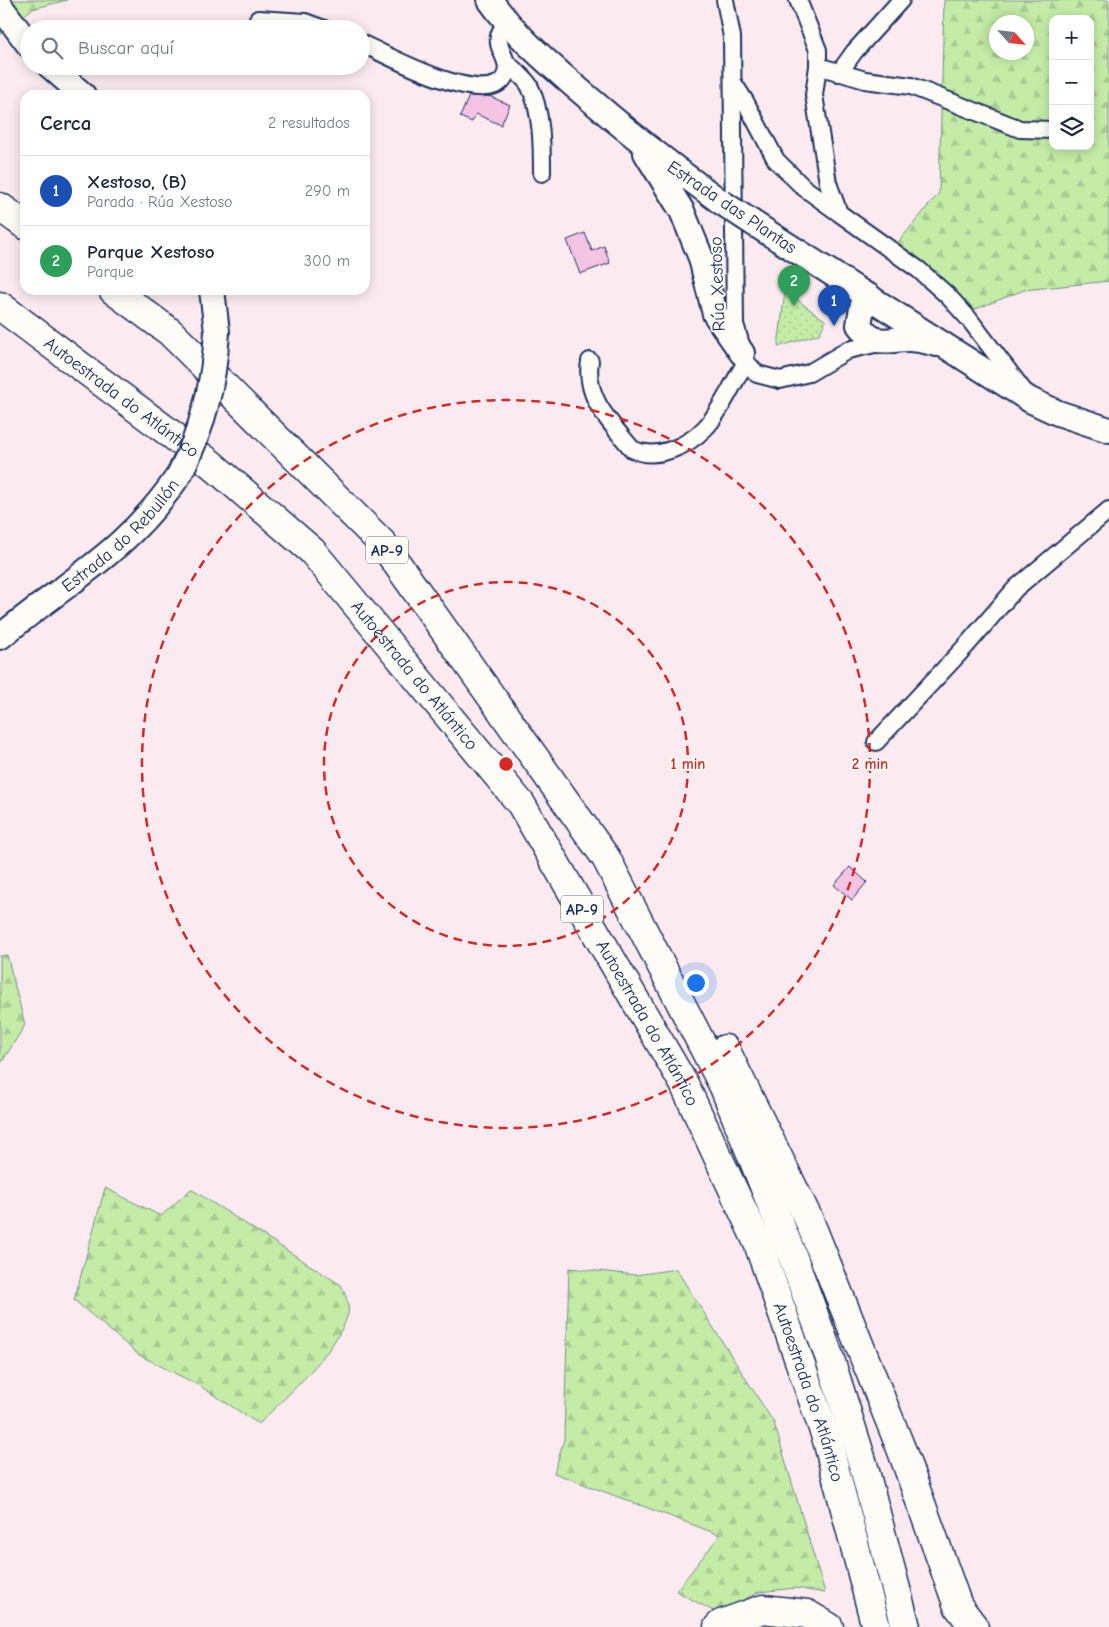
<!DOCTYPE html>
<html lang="es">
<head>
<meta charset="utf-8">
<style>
  :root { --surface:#fff; --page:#f2f2f3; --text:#1f2937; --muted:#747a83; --line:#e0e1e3; --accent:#d93025 }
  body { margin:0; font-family:"Comic Neue",sans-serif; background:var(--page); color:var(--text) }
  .controls { position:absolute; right:15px; top:15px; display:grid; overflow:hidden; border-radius:10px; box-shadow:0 2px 12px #0003 }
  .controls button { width:45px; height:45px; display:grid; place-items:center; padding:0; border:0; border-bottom:1px solid var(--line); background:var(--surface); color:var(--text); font:25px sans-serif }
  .compass { position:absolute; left:989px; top:15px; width:45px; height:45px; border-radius:50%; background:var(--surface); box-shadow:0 2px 12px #0003; rotate:117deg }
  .you { position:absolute; left:695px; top:982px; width:18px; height:18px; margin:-12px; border:4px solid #fff; border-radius:50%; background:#1a73e8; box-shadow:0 0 0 8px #1a73e833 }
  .badge { display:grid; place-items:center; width:32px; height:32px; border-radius:50%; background:var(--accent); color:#fff; font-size:16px; font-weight:700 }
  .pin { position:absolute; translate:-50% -41px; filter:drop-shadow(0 1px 2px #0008) }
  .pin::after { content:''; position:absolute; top:26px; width:18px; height:15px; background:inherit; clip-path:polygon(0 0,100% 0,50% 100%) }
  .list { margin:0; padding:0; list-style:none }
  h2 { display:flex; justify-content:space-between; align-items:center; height:65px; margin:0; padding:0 20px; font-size:21px }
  h2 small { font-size:16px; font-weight:400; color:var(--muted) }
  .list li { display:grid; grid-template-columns:32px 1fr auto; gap:15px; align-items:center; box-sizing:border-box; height:70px; padding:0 20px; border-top:1px solid var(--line) }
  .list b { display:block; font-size:19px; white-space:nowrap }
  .list p { margin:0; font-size:16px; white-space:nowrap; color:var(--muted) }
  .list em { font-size:16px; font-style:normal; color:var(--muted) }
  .icon { flex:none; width:28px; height:28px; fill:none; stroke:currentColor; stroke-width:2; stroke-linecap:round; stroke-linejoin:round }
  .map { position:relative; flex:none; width:1109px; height:1627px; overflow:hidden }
  .search { position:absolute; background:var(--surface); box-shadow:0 2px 12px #0003; left:20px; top:20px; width:350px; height:55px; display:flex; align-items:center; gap:12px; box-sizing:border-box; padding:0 18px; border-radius:28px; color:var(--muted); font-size:19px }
  .panel { position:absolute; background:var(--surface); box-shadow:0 2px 12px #0003; left:20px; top:90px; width:350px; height:205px; border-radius:15px }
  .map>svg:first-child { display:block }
  .grass { fill:url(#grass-dots); stroke:#708e82 }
  .forest { fill:url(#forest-firs); stroke:#708e82; fill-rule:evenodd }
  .building { fill:#f5c4e4; stroke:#1b2f5e }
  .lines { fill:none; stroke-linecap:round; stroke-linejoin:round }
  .street-casing { stroke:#1b2f5e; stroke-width:20 }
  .secondary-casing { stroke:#1b2f5e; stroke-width:28 }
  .highway-casing { stroke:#1b2f5e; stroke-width:31 }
  .street { stroke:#fdfcf7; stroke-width:16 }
  .secondary { stroke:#fdfcf7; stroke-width:24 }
  .highway { stroke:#fdfcf7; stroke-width:28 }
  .secondary-bridge-casing { stroke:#1b2f5e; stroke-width:28; stroke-linecap:butt }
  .secondary-bridge { stroke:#fdfcf7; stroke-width:24 }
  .ring { fill:none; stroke:#d62828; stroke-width:2.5; stroke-dasharray:9 6 }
  .labels { text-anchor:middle; stroke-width:4; stroke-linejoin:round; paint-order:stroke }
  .shield { fill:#fdfcf7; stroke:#5f6c8c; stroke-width:1 }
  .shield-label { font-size:16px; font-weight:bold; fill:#1b2f5e }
  .street-label { font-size:18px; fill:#1b2f5e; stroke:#fdfcf7 }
  .centre { fill:#d62828; stroke:#fdfcf7; stroke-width:2.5 }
  .ring-label { font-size:15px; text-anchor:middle; font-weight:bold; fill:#d62828; stroke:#fdfcf7; stroke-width:4; stroke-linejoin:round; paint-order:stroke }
</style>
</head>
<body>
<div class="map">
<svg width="1109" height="1627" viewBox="0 0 1109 1627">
  <defs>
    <pattern id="grass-dots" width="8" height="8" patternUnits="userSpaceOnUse" patternTransform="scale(1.25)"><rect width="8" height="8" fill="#c4eca7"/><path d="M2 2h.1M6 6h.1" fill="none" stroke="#a8cb92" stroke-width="1.8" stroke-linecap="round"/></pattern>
    <pattern id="forest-firs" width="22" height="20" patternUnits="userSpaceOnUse" patternTransform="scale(1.25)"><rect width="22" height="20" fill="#c4eca7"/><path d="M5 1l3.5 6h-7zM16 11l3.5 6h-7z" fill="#a8cb92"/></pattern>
  </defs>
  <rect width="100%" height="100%" fill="#fbebf1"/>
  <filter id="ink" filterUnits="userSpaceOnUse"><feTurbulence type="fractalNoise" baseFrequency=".02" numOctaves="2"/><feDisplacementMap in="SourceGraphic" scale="10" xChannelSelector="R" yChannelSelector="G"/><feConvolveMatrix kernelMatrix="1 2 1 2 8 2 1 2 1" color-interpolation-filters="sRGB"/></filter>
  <g filter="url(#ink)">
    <!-- grass -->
    <path class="grass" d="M785,291L826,321L819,334L778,347Z"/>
    <!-- forest -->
    <path class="forest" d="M0,0H67L32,9L0,35Z
      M944,0H1109V281L1024,290L968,312L937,271L889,253L939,193ZM1053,19H1090V146H1053ZM996,22H1026V52H996Z
      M7,955L25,1025L0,1065V956Z
      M105,1188L161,1216L191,1189L341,1285C345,1294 350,1305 348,1314C336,1353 287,1395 259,1424L200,1386L139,1355L74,1300Z
      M569,1268L636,1275L676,1269L774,1423L825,1593L795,1588L759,1592L717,1613L676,1591L720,1535L554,1473L564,1439Z"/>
    <!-- building -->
    <path class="building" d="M469,96H489L510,105L501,125L476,114L472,122L460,117Z
      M585,233L592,251L604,246L610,263L580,274L567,240Z
      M850,867L867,882L852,900L834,885Z"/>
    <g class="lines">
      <!-- street casing -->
      <g class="street-casing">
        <path id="street" d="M725,0L732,37L735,324L746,362L757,374L780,380L809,373L848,350L884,342
          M798,0L818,50V66L814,95L828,183L839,213L919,270L948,296L969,319L1023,390
          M258,19L305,22L324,29
          M361,43C385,54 488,111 505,76C512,61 496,50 499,36C500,31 504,26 506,22
          M507,63C514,70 524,77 529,85C542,111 542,145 542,173
          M818,66L865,80L911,86L1020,129L1053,130
          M839,73L854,52L901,0
          M734,84L745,101L776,160L803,187L839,213
          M590,361C584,398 611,423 632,449C656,461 688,446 705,428C718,416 735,379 746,362
          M876,742L965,647L1016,588L1109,510"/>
      </g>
      <!-- secondary casing -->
      <g class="secondary-casing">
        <g id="secondary">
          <path d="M490,0C515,35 546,61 578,89C624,129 671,166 721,202"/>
          <path d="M0,6L29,45"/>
          <path d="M50,66L83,95"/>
          <path d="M646,153L682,211L701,258L715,314L742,353"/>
          <path d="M753,223L1030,400L1058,413L1109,430"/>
          <path d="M212,290L217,332"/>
          <path d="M869,296L862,307L859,325C875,348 886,339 909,339C918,339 928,342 937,344"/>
          <path id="s1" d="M0,637C68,581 128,551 179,475"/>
        </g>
      </g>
      <!-- highway casing -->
      <g class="highway-casing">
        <g id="highway">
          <path d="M0,207L25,225"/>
          <path d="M113,290L170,332L383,544L606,858L724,1087L792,1255L829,1356L863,1464L906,1627"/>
          <path id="s2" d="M0,306L211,464L312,551L521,804L684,1084L758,1243L827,1440L876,1627"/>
          <path d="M725,1049L809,1220L902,1451L958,1606L974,1627"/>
          <path d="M718,1627L721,1624L763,1609L807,1614L829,1627"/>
        </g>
      </g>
      <!-- street -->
      <use href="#street" class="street"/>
      <!-- secondary -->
      <use href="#secondary" class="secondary"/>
      <!-- highway -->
      <use href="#highway" class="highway"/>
      <!-- secondary-bridge casing -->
      <g class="secondary-bridge-casing">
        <path id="secondary-bridge" d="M721,202L753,223
          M179,475C203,429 214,384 217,332"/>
      </g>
      <!-- secondary-bridge -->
      <use href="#secondary-bridge" class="secondary-bridge"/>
    </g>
  </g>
  <!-- distance rings -->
  <g class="ring">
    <circle cx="506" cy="764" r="182"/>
    <circle cx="506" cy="764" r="364"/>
  </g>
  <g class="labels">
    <!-- shield labels -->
    <g class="shield">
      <rect x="366" y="536.5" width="42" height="27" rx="4"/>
      <rect x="561" y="895.5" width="42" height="27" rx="4"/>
    </g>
    <g class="shield-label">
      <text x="387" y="556">AP-9</text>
      <text x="582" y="915">AP-9</text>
    </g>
    <!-- street labels -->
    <g class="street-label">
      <text transform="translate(732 207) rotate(34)" y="6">Estrada das Plantas</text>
      <text transform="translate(717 284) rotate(-92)" y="6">Rúa Xestoso</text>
      <text dy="6" stroke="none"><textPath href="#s2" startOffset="152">Autoestrada do Atlántico</textPath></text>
      <text dy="6" stroke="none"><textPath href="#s1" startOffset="158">Estrada do Rebullón</textPath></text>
      <text dy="6" stroke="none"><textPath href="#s2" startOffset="558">Autoestrada do Atlántico</textPath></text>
      <text dy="6" stroke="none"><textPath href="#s2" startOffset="978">Autoestrada do Atlántico</textPath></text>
      <text dy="6" stroke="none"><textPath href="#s2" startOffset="1382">Autoestrada do Atlántico</textPath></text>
    </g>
  </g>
  <circle cx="506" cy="764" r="8" class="centre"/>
  <g class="ring-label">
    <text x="688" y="769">1 min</text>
    <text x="870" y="769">2 min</text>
  </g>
</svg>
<div class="controls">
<button>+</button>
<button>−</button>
<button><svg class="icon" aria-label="layers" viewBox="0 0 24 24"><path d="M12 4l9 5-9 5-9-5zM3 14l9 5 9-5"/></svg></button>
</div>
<svg class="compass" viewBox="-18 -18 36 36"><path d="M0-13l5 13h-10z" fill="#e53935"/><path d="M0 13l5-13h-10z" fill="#747a83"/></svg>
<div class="you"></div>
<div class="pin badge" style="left:834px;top:326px;background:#1a4fb4">1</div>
<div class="pin badge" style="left:794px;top:306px;background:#2e9e5b">2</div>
<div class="search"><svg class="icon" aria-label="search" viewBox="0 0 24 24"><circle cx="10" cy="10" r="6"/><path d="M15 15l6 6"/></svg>Buscar aquí</div>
<section class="panel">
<h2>Cerca<small>2 resultados</small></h2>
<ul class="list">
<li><span class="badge" style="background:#1a4fb4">1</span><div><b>Xestoso, (B)</b><p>Parada · Rúa Xestoso</p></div><em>290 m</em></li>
<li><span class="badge" style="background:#2e9e5b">2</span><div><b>Parque Xestoso</b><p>Parque</p></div><em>300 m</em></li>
</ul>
</section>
</div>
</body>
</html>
